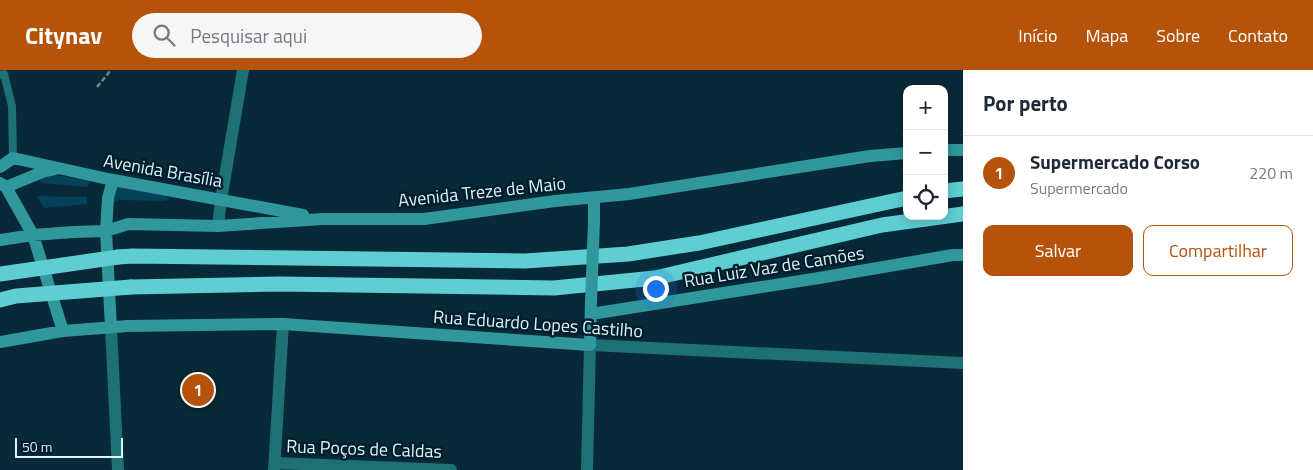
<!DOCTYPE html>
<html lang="pt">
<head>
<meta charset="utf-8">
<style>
  :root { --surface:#fff; --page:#f6f6f7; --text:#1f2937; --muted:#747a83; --line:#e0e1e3; --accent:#b45309 }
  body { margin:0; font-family:"Titillium Web",sans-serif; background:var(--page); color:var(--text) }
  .controls { position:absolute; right:15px; top:15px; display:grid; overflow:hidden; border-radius:10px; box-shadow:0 2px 12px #0003 }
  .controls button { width:45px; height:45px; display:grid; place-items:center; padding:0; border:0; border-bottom:1px solid var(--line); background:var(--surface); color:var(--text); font:25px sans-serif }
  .scale { position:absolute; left:15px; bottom:12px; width:108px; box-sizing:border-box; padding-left:5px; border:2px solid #dff1fa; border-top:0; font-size:14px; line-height:18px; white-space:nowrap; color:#dff1fa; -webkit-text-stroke:4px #001f2d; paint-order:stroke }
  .you { position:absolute; left:655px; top:218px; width:18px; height:18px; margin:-12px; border:4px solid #fff; border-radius:50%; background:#1a73e8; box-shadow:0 0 0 8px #1a73e833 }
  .badge { display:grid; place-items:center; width:32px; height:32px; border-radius:50%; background:var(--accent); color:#fff; font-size:16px; font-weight:700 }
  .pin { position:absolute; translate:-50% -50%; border:2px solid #fff; box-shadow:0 1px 5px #0006 }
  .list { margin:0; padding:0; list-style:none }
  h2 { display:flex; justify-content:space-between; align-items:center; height:65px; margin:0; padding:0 20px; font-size:21px }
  h2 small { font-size:16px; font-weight:400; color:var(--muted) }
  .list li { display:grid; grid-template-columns:32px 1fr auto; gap:15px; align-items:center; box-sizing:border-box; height:75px; padding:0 20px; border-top:1px solid var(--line) }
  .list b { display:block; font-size:19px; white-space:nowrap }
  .list p { margin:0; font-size:16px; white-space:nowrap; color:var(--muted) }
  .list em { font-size:16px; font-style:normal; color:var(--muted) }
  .actions { display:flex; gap:10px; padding:15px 20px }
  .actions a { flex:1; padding:11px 0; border:1px solid var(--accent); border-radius:10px; text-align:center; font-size:18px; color:var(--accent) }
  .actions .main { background:var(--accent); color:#fff }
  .icon { flex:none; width:28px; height:28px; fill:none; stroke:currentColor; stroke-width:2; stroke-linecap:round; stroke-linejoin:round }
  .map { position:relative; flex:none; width:963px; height:400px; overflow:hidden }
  header { display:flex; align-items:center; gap:30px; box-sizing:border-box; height:70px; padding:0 25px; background:var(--accent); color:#fff }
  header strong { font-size:24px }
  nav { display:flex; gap:28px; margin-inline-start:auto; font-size:18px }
  .search { width:350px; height:45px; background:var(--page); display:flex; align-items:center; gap:12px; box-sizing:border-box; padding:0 18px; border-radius:28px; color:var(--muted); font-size:19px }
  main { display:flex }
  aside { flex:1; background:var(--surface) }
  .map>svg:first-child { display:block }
  .green { fill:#04425a }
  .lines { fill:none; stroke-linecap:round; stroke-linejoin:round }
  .path { stroke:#6a8490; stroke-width:2.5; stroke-dasharray:5 2.5; stroke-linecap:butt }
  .service { stroke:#1d7074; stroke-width:8 }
  .minor { stroke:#1d7074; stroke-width:12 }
  .tertiary { stroke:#1d7074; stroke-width:12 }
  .secondary { stroke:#30979c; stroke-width:12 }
  .motorway { stroke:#5eced3; stroke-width:15 }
  .secondary-bridge { stroke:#30979c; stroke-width:12 }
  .motorway-bridge { stroke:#5eced3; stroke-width:15 }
  .labels { text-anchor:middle; stroke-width:5; stroke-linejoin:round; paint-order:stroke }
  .street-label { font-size:18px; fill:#dff1fa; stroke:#001f2d }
</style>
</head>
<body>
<header>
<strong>Citynav</strong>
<div class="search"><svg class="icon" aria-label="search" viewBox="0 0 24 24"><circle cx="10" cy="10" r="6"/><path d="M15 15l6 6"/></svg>Pesquisar aqui</div>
<nav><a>Início</a><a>Mapa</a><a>Sobre</a><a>Contato</a></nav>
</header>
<main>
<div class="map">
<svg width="963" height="400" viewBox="0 0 963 400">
  <rect width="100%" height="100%" fill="#082937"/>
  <!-- green -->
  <path class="green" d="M43,103L90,111L87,117L41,113L40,110Z
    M119,115L166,126L169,130L160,131L119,130L113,132L115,116Z
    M37,126L87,127V134L44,138Z"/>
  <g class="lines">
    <!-- path -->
    <path class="path" d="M97,17L111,0"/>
    <!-- service -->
    <path class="service" d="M0,5L4,4L12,36L13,88"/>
    <!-- minor -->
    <path class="minor" d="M218,156L221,130L243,0
      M590,275L963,293
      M275,393L451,400
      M274,400L283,254"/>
    <!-- tertiary -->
    <path class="tertiary" d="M111,258L118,400
      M587,400L590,275"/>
    <!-- secondary -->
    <path class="secondary" d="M944,80H963
      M0,97L13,88L108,109L303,145
      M0,113L6,117L33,165L63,261
      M6,117L45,101L55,99
      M594,151V128
      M0,170L33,165L73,162L106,161L128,154L218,156L323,149H424L555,131L629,124L870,86L907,83
      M591,244L819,208L953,185H963
      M111,258L106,161L108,128L113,110
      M0,272L63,261L128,256L283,254L590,275L591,231"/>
    <!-- motorway -->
    <path class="motorway" d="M944,121L963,119
      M118,187L132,186L525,191L628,184L699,173L907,128
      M131,217L280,214L554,218L655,208L882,155L963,144"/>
    <!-- secondary-bridge -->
    <path class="secondary-bridge" d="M591,231L594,151"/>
    <!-- motorway-bridge -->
    <path class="motorway-bridge" d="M0,204L118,187
      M0,230L16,226L131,217"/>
  </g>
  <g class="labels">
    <!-- street labels -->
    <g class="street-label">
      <text transform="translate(163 101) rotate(10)" y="6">Avenida Brasília</text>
      <text transform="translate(482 122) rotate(-6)" y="6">Avenida Treze de Maio</text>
      <text transform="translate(774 197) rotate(-9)" y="6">Rua Luiz Vaz de Camões</text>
      <text transform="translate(538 254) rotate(4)" y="6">Rua Eduardo Lopes Castilho</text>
      <text transform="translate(364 379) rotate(2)" y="6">Rua Poços de Caldas</text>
    </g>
  </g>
</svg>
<div class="controls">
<button>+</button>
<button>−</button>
<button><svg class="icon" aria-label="locate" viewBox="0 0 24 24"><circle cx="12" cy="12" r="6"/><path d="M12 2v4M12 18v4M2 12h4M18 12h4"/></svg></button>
</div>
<div class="scale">50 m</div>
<div class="you"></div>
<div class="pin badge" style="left:198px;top:320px">1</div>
</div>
<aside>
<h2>Por perto<small></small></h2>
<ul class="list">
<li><span class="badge">1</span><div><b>Supermercado Corso</b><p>Supermercado</p></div><em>220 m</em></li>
</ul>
<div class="actions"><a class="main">Salvar</a><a>Compartilhar</a></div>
</aside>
</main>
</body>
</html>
